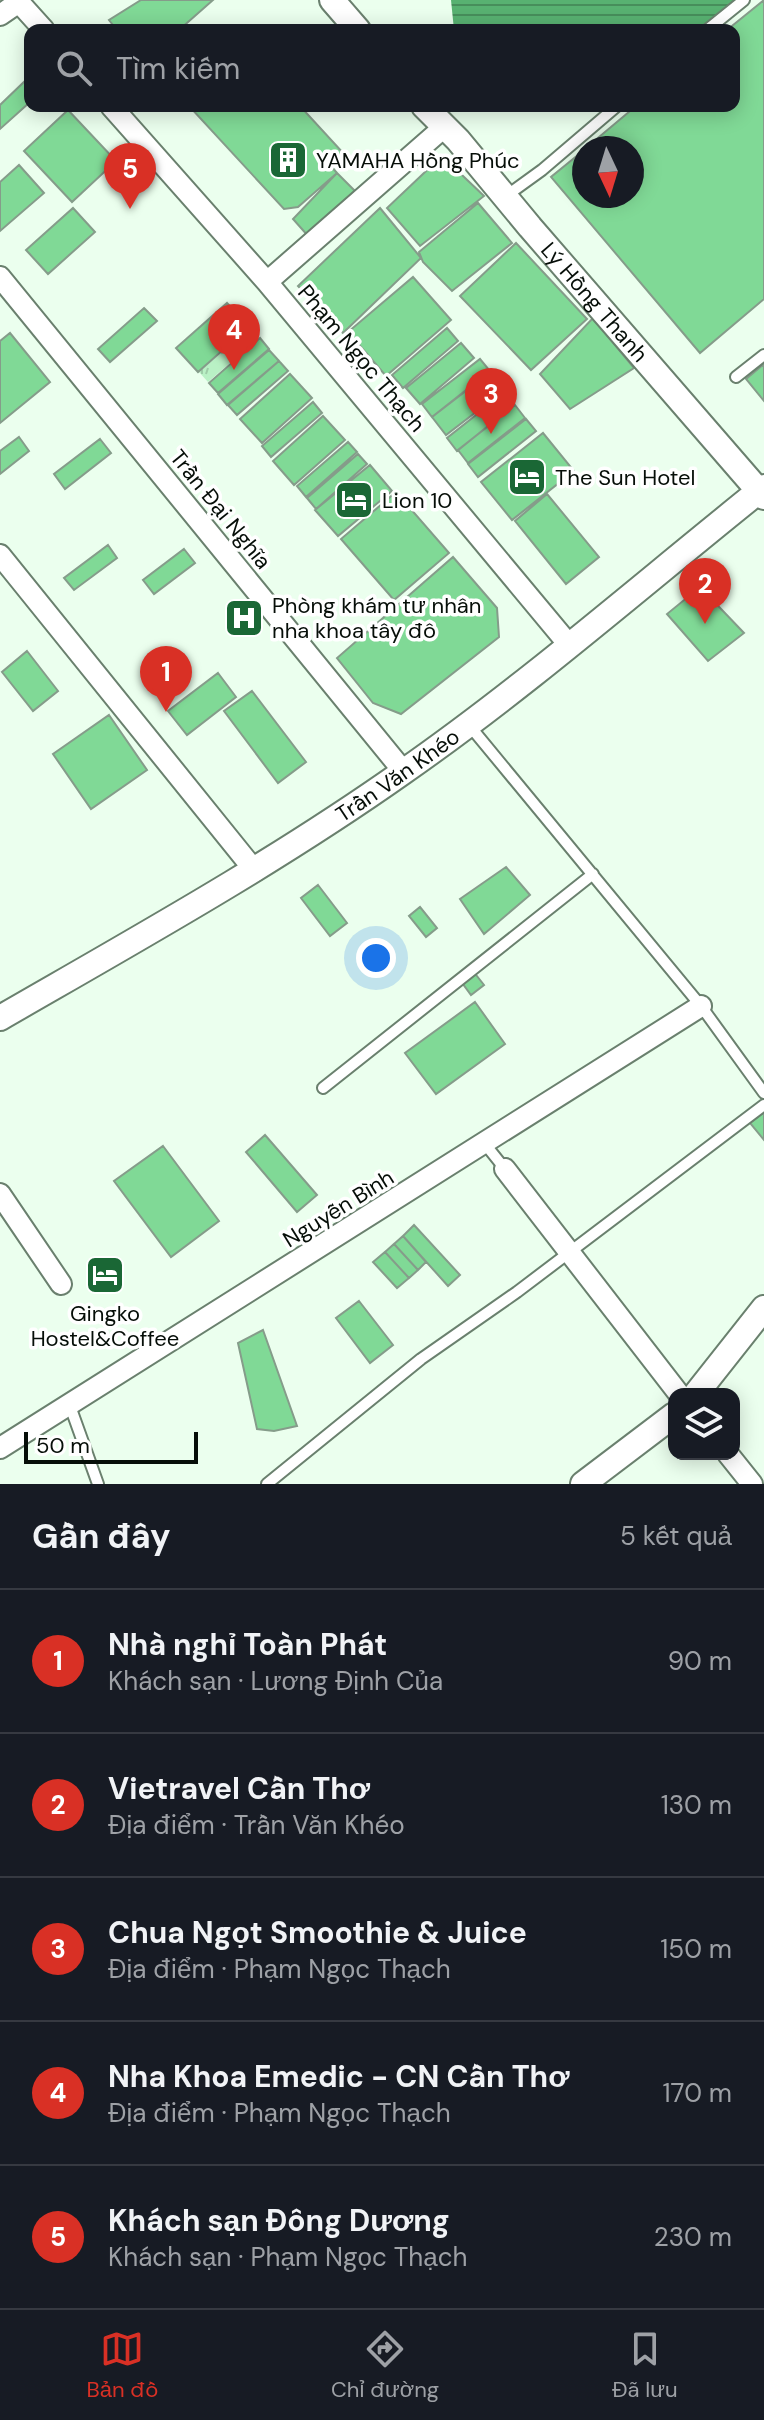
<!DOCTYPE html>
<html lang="vi">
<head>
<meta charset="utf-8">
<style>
  :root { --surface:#171b24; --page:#20242c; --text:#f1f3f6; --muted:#9ea1a6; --line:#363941; --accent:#d93025 }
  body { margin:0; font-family:"DM Sans",sans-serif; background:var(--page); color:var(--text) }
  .controls { position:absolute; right:24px; bottom:24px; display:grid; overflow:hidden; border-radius:16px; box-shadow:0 4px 20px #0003 }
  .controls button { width:72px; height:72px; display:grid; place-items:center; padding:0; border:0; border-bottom:2px solid var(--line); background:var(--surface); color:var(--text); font:40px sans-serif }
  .compass { position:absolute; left:572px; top:136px; width:72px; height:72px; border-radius:50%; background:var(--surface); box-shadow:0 4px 20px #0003; rotate:176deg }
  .scale { position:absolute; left:24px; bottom:20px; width:174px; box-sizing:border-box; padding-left:8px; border:4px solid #060e08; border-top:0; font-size:22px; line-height:28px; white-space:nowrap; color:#060e08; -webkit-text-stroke:6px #fff; paint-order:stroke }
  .you { position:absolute; left:376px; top:958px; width:28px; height:28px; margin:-20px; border:6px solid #fff; border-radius:50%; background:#1a73e8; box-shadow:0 0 0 12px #1a73e833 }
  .badge { display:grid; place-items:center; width:52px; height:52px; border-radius:50%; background:var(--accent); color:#fff; font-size:26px; font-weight:700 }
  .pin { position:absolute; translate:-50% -66px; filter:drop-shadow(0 2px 4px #0008) }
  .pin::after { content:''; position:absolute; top:42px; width:28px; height:24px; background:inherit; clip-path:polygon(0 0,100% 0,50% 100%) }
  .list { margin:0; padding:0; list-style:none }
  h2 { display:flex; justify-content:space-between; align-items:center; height:104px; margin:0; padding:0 32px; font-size:34px }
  h2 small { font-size:26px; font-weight:400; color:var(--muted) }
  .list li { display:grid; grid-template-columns:52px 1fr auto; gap:24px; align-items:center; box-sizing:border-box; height:144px; padding:0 32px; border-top:2px solid var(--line) }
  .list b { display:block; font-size:30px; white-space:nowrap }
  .list p { margin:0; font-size:26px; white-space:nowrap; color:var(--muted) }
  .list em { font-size:26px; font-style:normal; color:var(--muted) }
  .icon { flex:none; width:44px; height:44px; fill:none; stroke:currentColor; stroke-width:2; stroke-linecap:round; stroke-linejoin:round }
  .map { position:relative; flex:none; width:764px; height:1484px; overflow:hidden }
  .search { position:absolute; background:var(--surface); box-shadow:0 4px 20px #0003; left:24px; right:24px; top:24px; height:88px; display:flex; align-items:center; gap:20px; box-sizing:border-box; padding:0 28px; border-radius:16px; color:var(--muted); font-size:30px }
  .sheet { height:824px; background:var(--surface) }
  nav { display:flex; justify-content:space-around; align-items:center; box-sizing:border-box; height:112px; border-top:2px solid var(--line); background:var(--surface); font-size:22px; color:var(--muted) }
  nav a { display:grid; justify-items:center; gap:4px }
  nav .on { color:var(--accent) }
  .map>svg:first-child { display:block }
  .grass { fill:url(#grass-tufts) }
  .water { fill:url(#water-rules) }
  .building { fill:#80d996; stroke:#859c8a; stroke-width:2 }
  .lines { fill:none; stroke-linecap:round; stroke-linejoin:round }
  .service-casing { stroke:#6a806e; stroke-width:14 }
  .minor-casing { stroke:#6a806e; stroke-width:24 }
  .tertiary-casing { stroke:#6a806e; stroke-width:28 }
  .service { stroke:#fff; stroke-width:10 }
  .minor { stroke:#fff; stroke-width:20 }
  .tertiary { stroke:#fff; stroke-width:24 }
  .labels { text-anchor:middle; stroke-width:7; stroke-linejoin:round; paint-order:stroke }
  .poi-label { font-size:22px; fill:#060e08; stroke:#fff; text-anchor:start }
  .street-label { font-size:22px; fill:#060e08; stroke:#fff }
</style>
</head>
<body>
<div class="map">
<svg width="764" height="1484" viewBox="0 0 764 1484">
  <defs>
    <pattern id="grass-tufts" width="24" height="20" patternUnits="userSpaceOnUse" patternTransform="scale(2)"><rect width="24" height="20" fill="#b9f1c5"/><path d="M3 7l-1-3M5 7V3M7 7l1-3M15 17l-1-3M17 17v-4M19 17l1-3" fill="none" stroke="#9ecda8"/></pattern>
    <pattern id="water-rules" width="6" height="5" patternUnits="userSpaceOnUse" patternTransform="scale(2)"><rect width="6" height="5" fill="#58b171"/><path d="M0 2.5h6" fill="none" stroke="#478e5b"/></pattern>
  </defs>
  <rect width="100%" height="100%" fill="#ebffee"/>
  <!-- grass -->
  <path class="grass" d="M250,328L259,338L208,382L199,372Z"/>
  <!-- water -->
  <path class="water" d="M451,0H736L700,30H454Z"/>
  <!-- building -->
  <path class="building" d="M141,0H213L179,30H117L109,20Z
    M764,0V299L700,353L551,177L584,150V196H632V148H586L636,106H734V30H727Z
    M26,80L30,84V102L0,129V105Z
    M189,106H300L344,154L331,166L337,173L298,207L284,209Z
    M68,110L116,161L72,202L24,151Z
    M442,156L484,196L420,246L387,208Z
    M19,165L44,193L0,231V182Z
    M337,173L357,193L309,237L293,219Z
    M478,203L512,243L452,291L423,262L419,252Z
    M73,208L95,232L48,274L26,250Z
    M380,208L421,258L343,333L298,286Z
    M516,243L587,319L531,370L460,296Z
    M413,277L451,320L386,376L348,332Z
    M227,303L249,327L198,372L176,348Z
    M144,308L157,321L110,362L98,349Z
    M593,318L634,368L570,409L540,374Z
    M447,328L458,341L403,388L392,375Z
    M10,333L50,382L0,423V341Z
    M260,338L269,349L218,393L209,383Z
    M461,343L474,358L420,404L406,388Z
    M269,350L279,361L227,405L218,394Z
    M480,359L490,371L432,417L422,404Z
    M279,361L288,371L237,415L228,405Z
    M764,364V401L746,379Z
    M290,374L312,398L262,443L240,419Z
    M488,374L502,392L446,435L432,417Z
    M504,393L514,405L457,451L447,438Z
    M313,402L322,413L271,457L262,446Z
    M515,405L525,418L468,463L458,450Z
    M323,416L345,440L294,485L273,461Z
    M526,419L536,431L478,477L468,464Z
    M543,433L574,471L512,520L481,482Z
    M19,437L29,451L0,474V451Z
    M100,439L111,453L65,489L54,474Z
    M348,442L357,452L306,497L297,486Z
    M358,454L367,464L316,509L307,498Z
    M370,465L392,491L338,536L315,510Z
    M396,492L449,553L394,600L341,539Z
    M547,494L599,557L566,584L515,521Z
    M108,545L117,558L74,590L64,578Z
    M184,549L195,563L154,594L143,580Z
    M453,557L497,608L499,637L401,714L373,703L337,658Z
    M700,587L744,633L708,661L667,614Z
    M27,651L58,691L33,711L2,672Z
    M218,673L236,697L187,735L168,711Z
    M252,691L306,762L278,783L224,711Z
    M109,715L147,770L91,809L53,754Z
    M506,867L530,895L484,934L460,899Z
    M318,885L347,923L330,936L301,898Z
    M420,907L437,928L426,937L409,916Z
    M473,971L484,985L471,995L460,980Z
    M475,1002L505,1044L436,1094L405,1053Z
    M764,1112V1140L750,1123Z
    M265,1135L317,1195L297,1212L246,1152Z
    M163,1146L219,1221L171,1257L114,1181Z
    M414,1225L460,1275L448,1286L403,1236Z
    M403,1236L426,1262L418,1270L394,1244Z
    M394,1244L418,1270L409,1278L385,1252Z
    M385,1252L409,1278L397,1288L373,1262Z
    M359,1301L393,1345L370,1363L336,1318Z
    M263,1330L297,1426L274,1431L257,1429L238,1343Z"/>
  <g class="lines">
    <!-- service casing -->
    <g class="service-casing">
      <path id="service" d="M707,30L744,0
        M506,196L542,170L617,106
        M736,377L764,355
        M469,725L701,1006L764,1093
        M323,1088L593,874
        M485,1144L505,1169
        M70,1406L98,1484
        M267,1484L421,1359L517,1292L764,1105"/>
    </g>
    <!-- minor casing -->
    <g class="minor-casing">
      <path id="minor" d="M17,0L44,30
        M0,15L19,2
        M111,106L267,282L570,646
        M0,277L404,772
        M267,282L443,128
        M0,555L255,871
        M505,1169L679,1394
        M0,1194L61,1284
        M0,1448L701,1006
        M728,1454L752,1484"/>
    </g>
    <!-- tertiary casing -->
    <g class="tertiary-casing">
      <g id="tertiary">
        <path d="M332,0L358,30"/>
        <path id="s1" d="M424,106L458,140L530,227L764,497"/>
        <path id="s2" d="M0,1018C137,939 274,863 403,772C529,684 645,582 764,487"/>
        <path d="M696,1394L764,1308"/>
        <path d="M583,1484L674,1415"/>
      </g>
    </g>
    <!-- service -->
    <use href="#service" class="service"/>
    <!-- minor -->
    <use href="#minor" class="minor"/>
    <!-- tertiary -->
    <use href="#tertiary" class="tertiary"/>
  </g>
  <!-- icons -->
  <defs>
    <g id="building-square" transform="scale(2)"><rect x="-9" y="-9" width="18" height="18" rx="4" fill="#1a6735" stroke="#fff"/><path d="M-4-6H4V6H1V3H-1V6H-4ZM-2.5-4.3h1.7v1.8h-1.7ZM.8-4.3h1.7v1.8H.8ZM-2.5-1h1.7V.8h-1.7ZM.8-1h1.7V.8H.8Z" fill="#fff"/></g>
    <g id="hotel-square" transform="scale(2)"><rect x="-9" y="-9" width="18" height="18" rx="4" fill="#1a6735" stroke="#fff"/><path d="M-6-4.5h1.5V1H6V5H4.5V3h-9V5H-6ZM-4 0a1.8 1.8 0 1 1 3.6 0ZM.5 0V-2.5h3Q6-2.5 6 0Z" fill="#fff"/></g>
    <g id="hospital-square" transform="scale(2)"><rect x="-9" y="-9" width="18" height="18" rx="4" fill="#1a6735" stroke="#fff"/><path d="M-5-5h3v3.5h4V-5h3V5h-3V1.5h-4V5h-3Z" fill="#fff"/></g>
  </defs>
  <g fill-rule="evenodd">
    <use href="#building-square" x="288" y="160"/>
    <use href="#hotel-square" x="527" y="477"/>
    <use href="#hotel-square" x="354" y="500"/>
    <use href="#hospital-square" x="244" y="618"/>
    <use href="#hotel-square" x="105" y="1275"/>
  </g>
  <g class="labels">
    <!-- poi labels -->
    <g class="poi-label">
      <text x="316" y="168">YAMAHA Hồng Phúc</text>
      <text x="555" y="485">The Sun Hotel</text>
      <text x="382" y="508">Lion 10</text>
      <text x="272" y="613">Phòng khám tư nhân<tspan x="272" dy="25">nha khoa tây đô</tspan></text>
      <text x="105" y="1321" text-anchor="middle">Gingko<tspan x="105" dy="25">Hostel&amp;Coffee</tspan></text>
    </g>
    <!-- street labels -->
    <g class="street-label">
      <text dy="8" stroke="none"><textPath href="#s1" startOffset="260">Lý Hồng Thanh</textPath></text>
      <text transform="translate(362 358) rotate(50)" y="8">Phạm Ngọc Thạch</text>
      <text transform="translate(221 509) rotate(51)" y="8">Trần Đại Nghĩa</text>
      <text dy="8" stroke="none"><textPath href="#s2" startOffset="466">Trần Văn Khéo</textPath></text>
      <text transform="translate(338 1208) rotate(-32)" y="8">Nguyễn Bình</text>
    </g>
  </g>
</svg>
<div class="controls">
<button><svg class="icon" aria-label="layers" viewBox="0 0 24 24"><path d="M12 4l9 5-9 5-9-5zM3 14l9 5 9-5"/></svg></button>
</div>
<svg class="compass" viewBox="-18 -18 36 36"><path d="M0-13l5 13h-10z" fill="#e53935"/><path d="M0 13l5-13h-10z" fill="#9ea1a6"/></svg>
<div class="scale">50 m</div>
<div class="you"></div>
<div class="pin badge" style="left:166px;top:712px">1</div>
<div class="pin badge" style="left:705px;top:624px">2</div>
<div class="pin badge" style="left:491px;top:434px">3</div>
<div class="pin badge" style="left:234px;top:370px">4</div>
<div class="pin badge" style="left:130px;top:209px">5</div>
<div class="search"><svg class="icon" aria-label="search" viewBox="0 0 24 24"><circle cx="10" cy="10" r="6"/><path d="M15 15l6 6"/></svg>Tìm kiếm</div>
</div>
<section class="sheet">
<h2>Gần đây<small>5 kết quả</small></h2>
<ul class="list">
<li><span class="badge">1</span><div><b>Nhà nghỉ Toàn Phát</b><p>Khách sạn · Lương Định Của</p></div><em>90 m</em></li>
<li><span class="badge">2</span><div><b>Vietravel Cần Thơ</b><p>Địa điểm · Trần Văn Khéo</p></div><em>130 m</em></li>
<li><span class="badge">3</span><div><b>Chua Ngọt Smoothie &amp; Juice</b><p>Địa điểm · Phạm Ngọc Thạch</p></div><em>150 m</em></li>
<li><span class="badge">4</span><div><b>Nha Khoa Emedic - CN Cần Thơ</b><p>Địa điểm · Phạm Ngọc Thạch</p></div><em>170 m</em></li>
<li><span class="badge">5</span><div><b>Khách sạn Đông Dương</b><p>Khách sạn · Phạm Ngọc Thạch</p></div><em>230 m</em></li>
</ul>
</section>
<nav>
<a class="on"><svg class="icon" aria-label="map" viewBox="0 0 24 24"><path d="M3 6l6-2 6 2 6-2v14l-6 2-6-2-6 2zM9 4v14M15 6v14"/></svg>Bản đồ</a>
<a><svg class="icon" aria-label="directions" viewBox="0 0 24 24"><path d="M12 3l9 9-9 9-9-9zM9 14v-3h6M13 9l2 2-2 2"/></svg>Chỉ đường</a>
<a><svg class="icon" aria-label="saved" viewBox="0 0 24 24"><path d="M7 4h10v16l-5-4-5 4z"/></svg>Đã lưu</a>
</nav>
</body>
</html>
